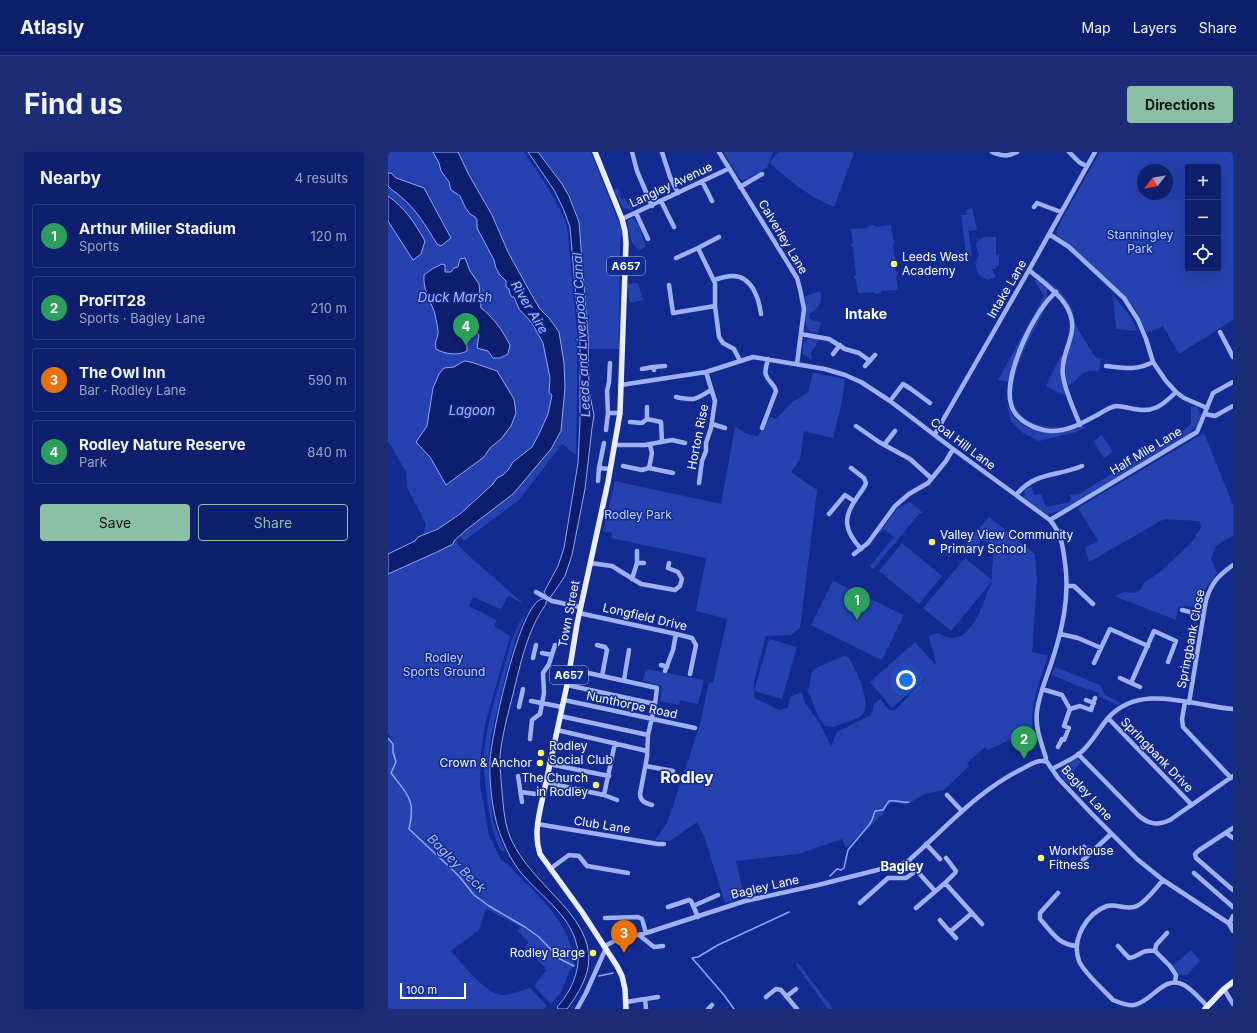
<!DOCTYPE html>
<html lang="en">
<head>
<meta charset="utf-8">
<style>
  :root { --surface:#0e206d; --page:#1c2d75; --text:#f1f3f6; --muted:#9ba3c2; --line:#2e3e80; --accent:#8abfa5 }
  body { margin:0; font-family:Inter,sans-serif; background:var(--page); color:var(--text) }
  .controls { position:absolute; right:12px; top:12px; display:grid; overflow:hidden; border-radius:4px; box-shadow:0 4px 16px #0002 }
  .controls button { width:36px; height:36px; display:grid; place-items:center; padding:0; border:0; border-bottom:1px solid var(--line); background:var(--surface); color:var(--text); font:20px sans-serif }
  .compass { position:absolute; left:749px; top:12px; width:36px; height:36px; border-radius:50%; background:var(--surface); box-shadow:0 4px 16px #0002; rotate:239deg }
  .scale { position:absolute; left:12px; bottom:10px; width:66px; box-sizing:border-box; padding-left:4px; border:2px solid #fff; border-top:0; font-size:11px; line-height:14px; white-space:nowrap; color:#fff; -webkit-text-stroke:3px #132b91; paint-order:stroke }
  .you { position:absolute; left:518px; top:528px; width:14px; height:14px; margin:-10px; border:3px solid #fff; border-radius:50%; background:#1a73e8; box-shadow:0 0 0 6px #1a73e833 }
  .badge { display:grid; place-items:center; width:26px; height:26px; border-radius:50%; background:var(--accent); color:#fff; font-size:13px; font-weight:700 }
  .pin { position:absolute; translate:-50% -33px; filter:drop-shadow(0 1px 2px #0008) }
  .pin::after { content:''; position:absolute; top:21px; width:14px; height:12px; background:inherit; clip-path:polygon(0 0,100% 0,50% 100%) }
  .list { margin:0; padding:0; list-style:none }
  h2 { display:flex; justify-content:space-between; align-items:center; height:52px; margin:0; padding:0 16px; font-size:17px }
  h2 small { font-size:13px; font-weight:400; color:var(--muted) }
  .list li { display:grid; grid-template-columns:26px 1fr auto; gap:12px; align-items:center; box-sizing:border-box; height:64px; margin:0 8px 8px; padding:0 8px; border:1px solid var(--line); border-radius:4px }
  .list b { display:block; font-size:15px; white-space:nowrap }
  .list p { margin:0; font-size:13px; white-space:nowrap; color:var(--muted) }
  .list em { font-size:13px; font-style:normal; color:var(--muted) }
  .actions { display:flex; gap:8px; padding:12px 16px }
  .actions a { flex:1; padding:9px 0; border:1px solid var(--accent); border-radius:4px; text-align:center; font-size:14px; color:var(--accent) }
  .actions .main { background:var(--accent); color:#111 }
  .icon { flex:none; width:22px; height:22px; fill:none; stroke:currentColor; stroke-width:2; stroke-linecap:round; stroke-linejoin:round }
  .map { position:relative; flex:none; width:845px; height:857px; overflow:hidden; border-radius:4px }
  header { display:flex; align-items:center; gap:24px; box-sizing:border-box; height:56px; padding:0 20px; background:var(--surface); border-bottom:1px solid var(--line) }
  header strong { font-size:19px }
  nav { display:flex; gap:22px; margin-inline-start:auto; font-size:14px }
  .intro { display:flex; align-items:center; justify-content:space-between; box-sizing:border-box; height:96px; padding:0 24px }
  h1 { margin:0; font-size:28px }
  .button { padding:10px 18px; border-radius:4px; background:var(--accent); color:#111; font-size:14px; font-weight:700 }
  main { display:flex; gap:24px; padding:0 24px }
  aside { flex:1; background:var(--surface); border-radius:4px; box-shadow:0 4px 16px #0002 }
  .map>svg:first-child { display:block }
  .green { fill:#2542b0; fill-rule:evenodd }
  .water { fill:#0c1e6d; stroke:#91a7f5 }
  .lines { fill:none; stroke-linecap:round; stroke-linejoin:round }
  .stream { stroke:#91a7f5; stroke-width:1.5 }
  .minor { stroke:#a0b1f2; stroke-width:4.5 }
  .major { stroke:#eaedff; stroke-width:5.5 }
  .poi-dot { fill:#fff860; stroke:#132b91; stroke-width:1.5 }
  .labels { text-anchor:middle; stroke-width:3; stroke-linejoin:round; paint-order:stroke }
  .shield { fill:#132b91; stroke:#b8bfde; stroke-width:1 }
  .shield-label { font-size:11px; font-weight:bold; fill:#fff }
  .street-label { font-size:12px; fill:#fff; stroke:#132b91 }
  .park-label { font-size:12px; fill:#c7d2fc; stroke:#132b91 }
  .poi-label { font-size:12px; fill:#fff; stroke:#132b91; text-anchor:start }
  .water-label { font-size:13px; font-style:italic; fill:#acbcf9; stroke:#132b91 }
  .neighbourhood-label { font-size:13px; font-weight:bold; fill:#fff; stroke:#132b91 }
  .quarter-label { font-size:14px; font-weight:bold; fill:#fff; stroke:#132b91 }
  .district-label { font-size:16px; font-weight:bold; fill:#fff; stroke:#132b91 }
</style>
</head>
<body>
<header>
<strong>Atlasly</strong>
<nav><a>Map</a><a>Layers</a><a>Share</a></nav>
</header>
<div class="intro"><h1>Find us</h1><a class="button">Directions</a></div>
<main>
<aside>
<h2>Nearby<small>4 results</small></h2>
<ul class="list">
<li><span class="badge" style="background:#2e9e5b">1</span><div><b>Arthur Miller Stadium</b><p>Sports</p></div><em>120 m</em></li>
<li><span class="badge" style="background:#2e9e5b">2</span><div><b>ProFIT28</b><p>Sports · Bagley Lane</p></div><em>210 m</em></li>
<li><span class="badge" style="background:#e8710a">3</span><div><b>The Owl Inn</b><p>Bar · Rodley Lane</p></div><em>590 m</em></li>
<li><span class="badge" style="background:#2e9e5b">4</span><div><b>Rodley Nature Reserve</b><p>Park</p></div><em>840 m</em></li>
</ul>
<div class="actions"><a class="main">Save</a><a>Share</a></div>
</aside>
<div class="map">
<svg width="845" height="857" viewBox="0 0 845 857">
  <rect width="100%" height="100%" fill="#132b91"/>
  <!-- green -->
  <path class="green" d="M0,0H45L51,11L53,19L65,39L72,44L82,62L87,65L90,68L89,76L106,108L108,116L112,123L118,129V135C125,140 127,149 131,156C134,162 141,167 145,172C159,191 163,218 161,240L164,242L160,262L151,282L144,295L125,310L115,323L109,326L105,332L85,349L78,358L50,377L44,378L35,384L38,372L19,335L18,320L0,289Z
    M70,0H136L157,31L171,55L179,74L189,181V244L188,303L174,292L131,348L76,389L71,384L125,342L163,297L173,279L177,235L176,211L171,180L161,166L152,157L142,140L120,100L104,63L81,23Z
    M150,0H203L234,79L232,95L231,197H199C201,173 197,150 195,126C192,108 194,89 191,71C188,47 165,18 150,0Z
    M335,0H385L379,16L354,29Z
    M392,0H462L466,1L446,55C422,45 401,29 382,11L387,4Z
    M712,0H845V168L791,202L775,174L759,181L746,155L736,142L669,83V78L674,67ZM800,15H830V117H800ZM755,18H779V42H755Z
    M230,36L234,47L238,46L240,52L254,47V52L243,58L234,55L226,38Z
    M584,56L589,78L581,79L579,66L584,104H578L573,63H579L578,58Z
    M244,66C254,72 253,86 258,94L250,99L243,88L239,71L240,68Z
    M486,73L487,75L503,73L505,87L506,88L507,91H505L508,119L509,120L510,123H508L510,138L493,139V141L487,142L486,140L470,141L468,127H467L466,124L468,123L465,95H464L463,92H465L463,77L480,76V74Z
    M596,85H608V103H610L611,101V114H608V117H604L608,125L599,128L591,123L587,111L591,103C587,94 586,90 596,85Z
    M651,122L671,138L679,148L685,159L688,174L705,202L709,206L713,207L711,219C691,217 695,225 680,234C675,217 679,203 684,186C693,157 670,139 650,123Z
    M646,128H649L659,137V147L652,155L621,230L610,228L656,144Z
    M250,131L255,148L242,151L239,132Z
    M432,139C436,149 430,157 421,162L422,167L433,171L430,181C424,181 420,180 418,173L417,144Z
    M725,143L742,164L750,179L728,177Z
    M657,155L658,156C645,181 604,245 638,267C649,274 661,275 674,275V276C591,281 632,194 657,155Z
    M421,186H429L431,188L423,201L424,208L414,201L416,190Z
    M673,203H675L672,216L678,244L658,234Z
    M425,221L457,227L454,249L445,286L416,279L412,307L403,320L429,338L412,476L403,483L378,484L366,529V546L391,558L400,556L402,545L414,540L416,549L432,572L443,594L449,580L483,563L486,552L492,547L500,557L506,559L542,522L504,556L482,530L527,490L549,514L541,485L546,482L551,481C577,500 593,460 599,441C601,437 603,433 604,429L563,479L535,456L577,406L604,428C602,414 610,400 599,389H593C589,393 589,397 586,402H580L574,397L601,365L647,402L649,428L644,500L660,504C651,530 643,550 644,578L600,598L597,595L579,611L581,614L556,638L537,642L518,653L506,650L499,653L495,662L458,696L454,687L410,702L348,709L356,744L337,751L316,684L309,670L282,689L267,688L279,671L284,657L311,576L321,530L325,531L339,467L308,459L318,406L223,386L224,381L215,379L227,329L333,352L347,275L362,283L370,284L382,265L388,267L405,249L415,244L420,240Z
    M619,254H620C630,285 672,284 696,274L697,276L688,280L651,289L635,281L623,269Z
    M803,254H804L809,255L813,263L810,271L802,281L685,351L671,359L659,362L636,346L637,338L643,334L646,343L653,342L658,355L682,350L683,347L682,343L691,342L796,278L803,272Z
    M816,281L845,353V383L828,394L823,407L829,421L818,436L812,460C806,454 799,453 790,455L788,468L726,444L737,440L746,441L752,438L756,431L772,420L804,390L814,374L811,369L776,367L701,410L697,396L710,389L690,356Z
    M714,283L725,300L716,306L705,289Z
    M522,350L535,361L531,362L485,417L482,414L506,385L496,377L492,381L491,380L510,356Z
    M67,387L70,393L80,403L136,452L120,444L113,457L85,445L81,454L109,468L106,474L122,484L97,573L93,600L92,633L101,683L113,708L120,712C145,741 180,765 185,805C186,811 187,815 182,818L173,840L163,852L147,835V832L159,818L137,794L141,791L130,779L133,775L99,757L97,759L91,778L63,799C74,811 98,843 115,843C123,843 134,838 142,836L159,854L156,857H0V586L5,591H6L0,581V422L30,409Z
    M514,391L554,424L531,452L491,419Z
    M445,429L516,463L494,508L423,473Z
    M135,464L136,466L129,482L119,517L103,584L100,609L105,670L117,699H113C105,684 102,668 100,652C97,635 95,617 96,600C99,573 107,545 115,519C120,500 125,481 135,464Z
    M381,487L409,495L394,547L366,539Z
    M456,504L460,505C467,515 485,552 474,563C469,568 452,572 445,575L437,574L430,564L420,539L424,520L428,516Z
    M667,515L712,533L717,543L733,551L730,553L710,544L711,541L700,537V538L664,523Z
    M258,517L316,528L310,552L292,548L291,553L272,549L274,534L255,529Z
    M689,607L693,610L680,625L682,629L680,632L673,624L671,618Z
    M803,798L812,809L799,823H792L785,814Z
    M410,811L445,857H440L408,813Z"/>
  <!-- water -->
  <path class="water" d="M45,0H70L81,23L104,63L120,100L142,140L152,157L161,166L171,180L176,211L177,235L173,279L163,297L125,342L78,378L66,389L65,392L49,400L0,422V402L27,389L30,385L50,377L72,362L105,332L109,326L115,323L120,318L125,310L144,295L151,282L160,262L164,243L161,241L162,226L155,191L144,171L131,157L126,145H124L122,142L121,137L118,135V129L112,123L108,116L106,108L89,76V68L87,65L82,62L77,55L72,44L63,38L61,30L53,19L51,11Z
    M140,0H150L174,32L181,44L191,70L200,185L201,239L206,263L204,276L197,337L184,403L177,424L164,443L162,445L158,450V452C139,479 133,510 125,542C120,562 114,583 112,604C111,612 113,621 113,628C115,647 115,667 122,685C129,701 140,715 151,727C174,753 209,781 199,820C195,834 187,846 179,857H170L169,855C184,839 194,815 189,794C182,761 150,743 131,718C124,709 119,699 115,689C105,668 101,632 102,609C103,586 132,447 155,447L158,443L156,440L170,414L176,396L190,311L192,270V192L182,75L175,56L166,38Z
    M0,21H3L8,26L36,36L63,86L53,94L49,92C38,74 28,57 12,44C8,40 4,39 0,34Z
    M0,44C17,56 26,70 37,89L33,102L25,108L0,69Z
    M77,106L82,119L91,132L93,156C106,166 114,178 122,193L120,202L112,206H105L100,199L89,196L91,183L86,177H82V188L76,187L79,193V199C71,204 56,202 48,197C46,187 51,186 50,178C49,172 48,166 46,159C41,146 35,137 36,123L44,117L54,112L57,113V120H63L66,116L70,115L72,107Z
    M76,209L83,210L109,219L126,247L128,261L123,274L113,287L102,296L96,305L58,333L42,305L28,290L39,274L45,236L51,222L56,216L66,215Z"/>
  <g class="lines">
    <!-- stream -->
    <path class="stream" d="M0,586L5,592V600L8,610L3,621C20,643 28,648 21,677L71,724L86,743L101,754L137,775L151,785L172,807L186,814
      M442,724L449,717L453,718L456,716L460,698L481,673L484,668L487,659L495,658L501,649C510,648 513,651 521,650
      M211,824L225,821
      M346,857L336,843L304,806L310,805L330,793L401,760"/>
    <!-- minor -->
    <path class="minor" d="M244,0L249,19L264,54
      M274,0L282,25L290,41
      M331,0L409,126L412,137L416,157L409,212
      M604,0C613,4 620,5 629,0
      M681,0L691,10L698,14
      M314,29L324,49
      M352,35L374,22
      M273,49L286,75
      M646,55L649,51L673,60
      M248,61L260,87
      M234,67L340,17
      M661,82L681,95L736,146L750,168L758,187L765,210L778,229L788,240L796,246L819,256
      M310,96L331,85
      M288,106L310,96L327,131V154L331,185L335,191L346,197L352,209
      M641,118C662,136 693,155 682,187C679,198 673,211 675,223C677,240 686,257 692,273
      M326,128C332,126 339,124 345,124C364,124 371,147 373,162
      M281,133L285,161L327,154
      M668,140C646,158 615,224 623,252C627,269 648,278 663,279C682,279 696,270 711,262C716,259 722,255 728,254C734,254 740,256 746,257C765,261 774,254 788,240
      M832,180L845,205
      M413,182L441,187L457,197L471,201L482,209
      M445,202L452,193
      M477,214L487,203
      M718,214C736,216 748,219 765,210
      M265,215L277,214
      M254,217L265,215L266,218
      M233,233L318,220L365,205L437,217L457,223L473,230L502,249L565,297L662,368C673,381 675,394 677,411C682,445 674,479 663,512C658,527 651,543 649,559C647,576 653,590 658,606L657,609
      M288,245C307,249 307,248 323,238
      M502,249L515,232L523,237L542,251
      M220,261H232
      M817,262L827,264L845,254
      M259,267V255
      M242,270L254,271L259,267L273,270L274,290
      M324,272L337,276
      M468,274L491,290L522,307L543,326
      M374,276L388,239C386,231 380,230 378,223C376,219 379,212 380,207
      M218,278L220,261L219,239L221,230L222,211
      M547,282L641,118L707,0
      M227,293H257L284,288L297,291
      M496,293L507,279
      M235,314L254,318L261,316L285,321
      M211,316L222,317
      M261,316L264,301L262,293
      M463,316L476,326L478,331C476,337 471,342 468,347C454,367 457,379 473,397
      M210,329L211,316L216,291
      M311,331L314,309L318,299V291L323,276L327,249L318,220
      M628,343C648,319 668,325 694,314
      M441,362L457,343L466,349
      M662,368L809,280L825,241L845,230
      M466,402L480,391L507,354L521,342L540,331L558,309L565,297
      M202,411L224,414L253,432L287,438L292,434L294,427L290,420L280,416L281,411
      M249,411H256
      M244,427L249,411V399
      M679,434H686L705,452
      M148,440L164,449L192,455
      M794,458L806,461L815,465
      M191,461L288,482L304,486L308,493L302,522
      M672,482L690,486L713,496L722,477L760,494
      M209,493L217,495L219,498L214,524
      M154,501L164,503
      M145,506L148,493
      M706,511L713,496
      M273,513L279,515
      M182,517L269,536L267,552L260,583L259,605L252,642C252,649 257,651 264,653
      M277,519L285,498L288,482
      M732,526L743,531
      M236,528L241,498
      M179,533L267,552
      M752,535L743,531L766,479L788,489L780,510
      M654,537L674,543L682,557L676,574L681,576L676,588L674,587L670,595
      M176,548L307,576
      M698,548L706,551
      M143,549L174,555
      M797,550L794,567L795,575L843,626
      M801,551L818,448C824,430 830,424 845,413
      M131,555L135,537
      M682,557L692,554L703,558L707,546
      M172,564L260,583
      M720,566L804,653
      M169,578L259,599
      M142,587L144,568L152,562L156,541L155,521L161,512L167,493
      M690,602L750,663C760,672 769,674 782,668L845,624
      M161,612L221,624
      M258,614L285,619
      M664,617C673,612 683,608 691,602C703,593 710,578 720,566C753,530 804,554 845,557
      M130,624L134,650
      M158,630L174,634L216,643L229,648
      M133,640L155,643
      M216,643L227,591
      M559,643L574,659
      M149,672L270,692H276
      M845,676L810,699L807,702L808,706L845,738
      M838,681L845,686
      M538,692L552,707
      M696,695L702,701
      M695,708L723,682
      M520,709L547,739
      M162,717L181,703L191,704L199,714L240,721
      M806,721L845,755
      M775,728C767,737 759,749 749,754C739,759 728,751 719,754C699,761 683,787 691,809C696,821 716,838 725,848C732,851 739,854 746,853C764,850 776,822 796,833C805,838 812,847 819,854
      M557,731L567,721L568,719L558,706
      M670,741L652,761V767C664,780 670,793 689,794
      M472,751L500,726H518L528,719
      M305,754L330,743
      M280,755L301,748L303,749L310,765
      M528,756L557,731L594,772
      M217,766L250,765L254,767L258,781
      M552,768C557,775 563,780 568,786
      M841,772L845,764
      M841,772L845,779
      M563,779L584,761
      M251,783L266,795L275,794
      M217,794L228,788L258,781L357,749L430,733L513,712L520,709C558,676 590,638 636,616C643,612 651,607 659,610L670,626L704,662L749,707L775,728L845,774
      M730,794L741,806C753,805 751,797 767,799L782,814L788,823L787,830
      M767,799L768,793L779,781
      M836,837L845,852
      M399,844L408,837
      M378,845L388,837L393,838L409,857
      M257,847L258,857
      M238,850L270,845
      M189,857L198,841L218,796
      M320,857L324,853"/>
    <!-- major -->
    <path class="major" d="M207,0L234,67L237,79L238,91L232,261L220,330L189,472L179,533L152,658C149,673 147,686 152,702L194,760L229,814L234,824L237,837L238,857
      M817,857L836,837L845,830"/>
  </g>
  <!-- markers -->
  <g class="poi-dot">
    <circle cx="506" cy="112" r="4"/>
    <circle cx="544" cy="390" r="4"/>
    <circle cx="153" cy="601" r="4"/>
    <circle cx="152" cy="611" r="4"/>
    <circle cx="208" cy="633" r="4"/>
    <circle cx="653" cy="706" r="4"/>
    <circle cx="205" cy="801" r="4"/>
  </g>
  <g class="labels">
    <!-- shield labels -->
    <g class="shield">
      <rect x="219" y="105" width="38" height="18" rx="3"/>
      <rect x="162" y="514" width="38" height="18" rx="3"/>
    </g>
    <g class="shield-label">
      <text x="238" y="118">A657</text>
      <text x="181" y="527">A657</text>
    </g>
    <!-- street labels -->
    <g class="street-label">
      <text transform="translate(283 33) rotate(-25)" y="4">Langley Avenue</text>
      <text transform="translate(395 85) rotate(59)" y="4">Calverley Lane</text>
      <text transform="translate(619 137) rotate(-60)" y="4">Intake Lane</text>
      <text transform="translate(310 285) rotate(-79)" y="4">Horton Rise</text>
      <text transform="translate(575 292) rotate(37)" y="4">Coal Hill Lane</text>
      <text transform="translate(758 299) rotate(-31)" y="4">Half Mile Lane</text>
      <text transform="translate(181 462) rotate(-79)" y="4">Town Street</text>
      <text transform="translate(257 465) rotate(13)" y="4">Longfield Drive</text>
      <text transform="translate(803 487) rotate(-79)" y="4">Springbank Close</text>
      <text transform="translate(244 553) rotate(12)" y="4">Nunthorpe Road</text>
      <text transform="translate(769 603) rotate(46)" y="4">Springbank Drive</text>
      <text transform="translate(699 641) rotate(48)" y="4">Bagley Lane</text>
      <text transform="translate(214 673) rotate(9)" y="4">Club Lane</text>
      <text transform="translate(377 735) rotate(-13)" y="4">Bagley Lane</text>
    </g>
    <!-- park labels -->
    <g class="park-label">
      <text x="752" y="87">Stanningley<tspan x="752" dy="14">Park</tspan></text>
      <text x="250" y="367">Rodley Park</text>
      <text x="56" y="510">Rodley<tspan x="56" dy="14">Sports Ground</tspan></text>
    </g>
    <!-- poi labels -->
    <g class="poi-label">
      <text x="514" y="109">Leeds West<tspan x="514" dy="14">Academy</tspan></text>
      <text x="552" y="387">Valley View Community<tspan x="552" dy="14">Primary School</tspan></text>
      <text x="161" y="598">Rodley<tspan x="161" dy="14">Social Club</tspan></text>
      <text x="144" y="615" text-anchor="end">Crown &amp; Anchor</text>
      <text x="200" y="630" text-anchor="end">The Church<tspan x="200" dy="14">in Rodley</tspan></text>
      <text x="661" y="703">Workhouse<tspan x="661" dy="14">Fitness</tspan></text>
      <text x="197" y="805" text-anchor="end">Rodley Barge</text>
    </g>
    <!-- water labels -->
    <g class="water-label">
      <text x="67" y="150">Duck Marsh</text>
      <text transform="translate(142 155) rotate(59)" y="5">River Aire</text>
      <text transform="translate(193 183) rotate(-93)" y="5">Leeds and Liverpool Canal</text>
      <text x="84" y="263">Lagoon</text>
      <text transform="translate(69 711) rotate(45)" y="5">Bagley Beck</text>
    </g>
    <!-- neighbourhood labels -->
    <g class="neighbourhood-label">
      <text x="514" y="719">Bagley</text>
    </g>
    <!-- quarter labels -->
    <g class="quarter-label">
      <text x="478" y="167">Intake</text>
    </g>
    <!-- district labels -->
    <g class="district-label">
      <text x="299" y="631">Rodley</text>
    </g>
  </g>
</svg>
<div class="controls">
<button>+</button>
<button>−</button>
<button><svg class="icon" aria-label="locate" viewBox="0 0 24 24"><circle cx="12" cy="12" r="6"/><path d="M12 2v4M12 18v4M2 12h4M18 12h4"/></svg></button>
</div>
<svg class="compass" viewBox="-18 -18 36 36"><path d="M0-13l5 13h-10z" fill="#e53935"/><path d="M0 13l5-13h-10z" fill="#9ba3c2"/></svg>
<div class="scale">100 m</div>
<div class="you"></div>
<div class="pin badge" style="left:469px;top:468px;background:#2e9e5b">1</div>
<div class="pin badge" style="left:636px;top:607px;background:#2e9e5b">2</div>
<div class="pin badge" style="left:236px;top:801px;background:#e8710a">3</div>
<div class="pin badge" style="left:78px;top:194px;background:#2e9e5b">4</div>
</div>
</main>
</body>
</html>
